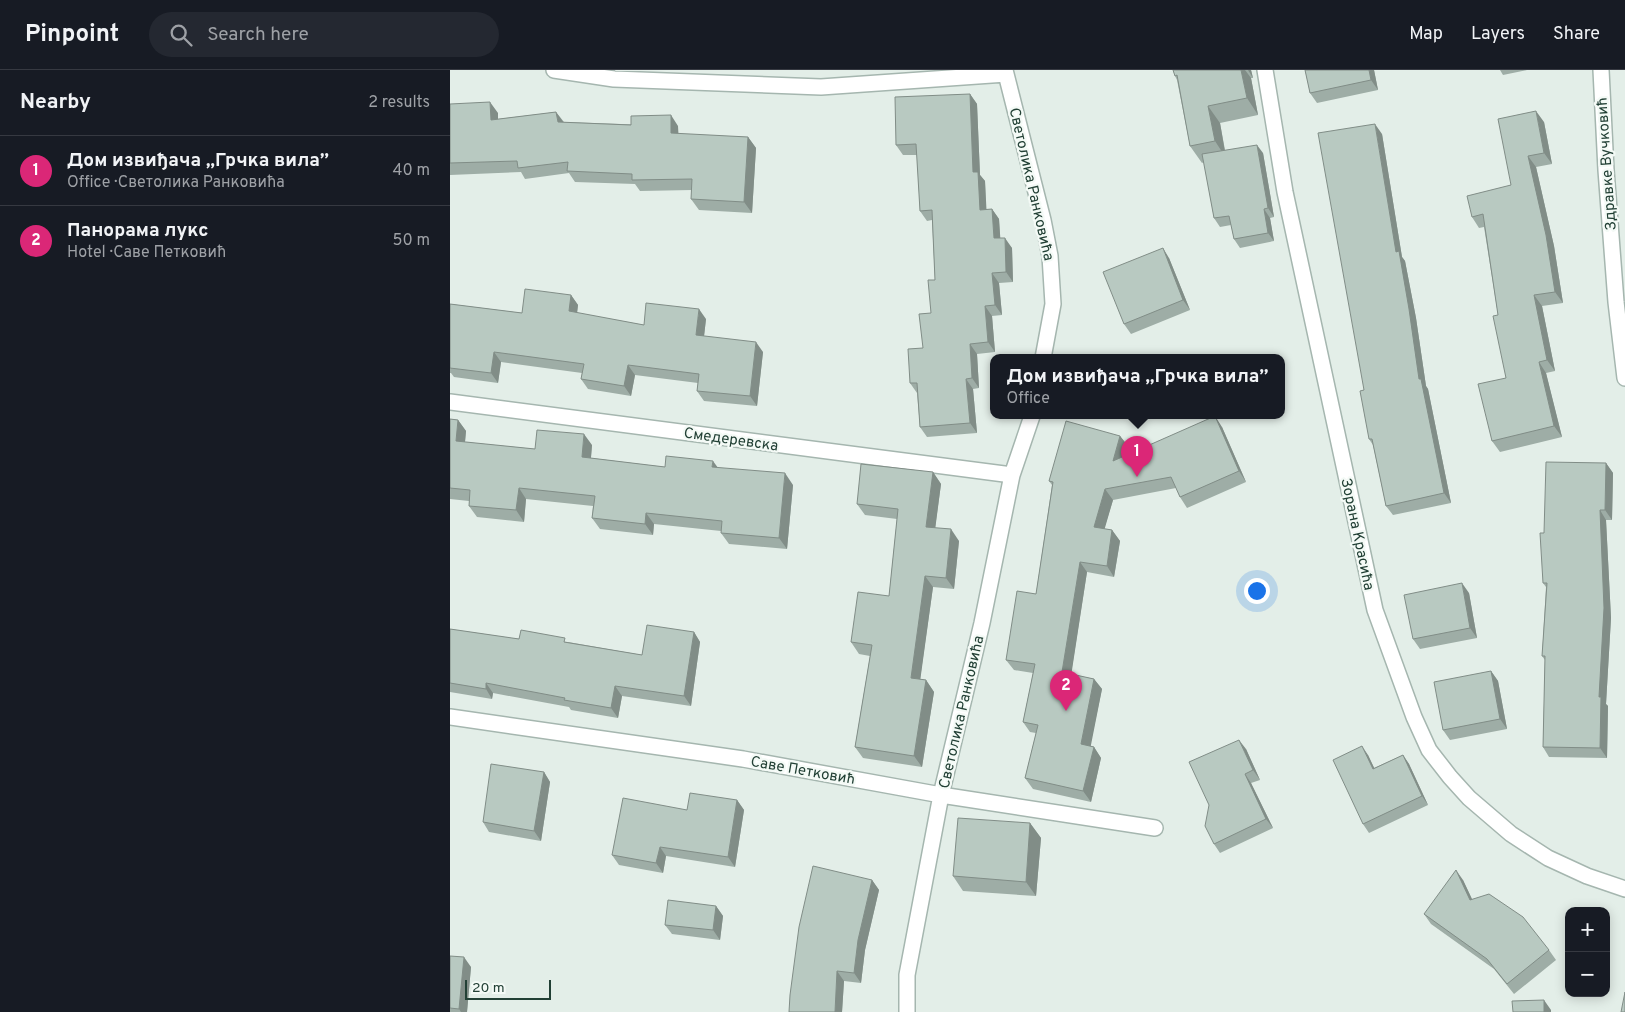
<!DOCTYPE html>
<html lang="en">
<head>
<meta charset="utf-8">
<style>
  :root { --surface:#171b24; --page:#242831; --text:#f1f3f6; --muted:#9ea1a6; --line:#363941; --accent:#db2777 }
  body { margin:0; font-family:Overpass,sans-serif; background:var(--page); color:var(--text) }
  .controls { position:absolute; right:15px; bottom:15px; display:grid; overflow:hidden; border-radius:10px; box-shadow:0 2px 12px #0003 }
  .controls button { width:45px; height:45px; display:grid; place-items:center; padding:0; border:0; border-bottom:1px solid var(--line); background:var(--surface); color:var(--text); font:25px sans-serif }
  .scale { position:absolute; left:15px; bottom:12px; width:86px; box-sizing:border-box; padding-left:5px; border:2px solid #224035; border-top:0; font-size:14px; line-height:18px; white-space:nowrap; color:#224035; -webkit-text-stroke:4px #f4faf6; paint-order:stroke }
  .you { position:absolute; left:806px; top:520px; width:18px; height:18px; margin:-12px; border:4px solid #fff; border-radius:50%; background:#1a73e8; box-shadow:0 0 0 8px #1a73e833 }
  .badge { display:grid; place-items:center; width:32px; height:32px; border-radius:50%; background:var(--accent); color:#fff; font-size:16px; font-weight:700 }
  .pin { position:absolute; translate:-50% -41px; filter:drop-shadow(0 1px 2px #0008) }
  .pin::after { content:''; position:absolute; top:26px; width:18px; height:15px; background:inherit; clip-path:polygon(0 0,100% 0,50% 100%) }
  .popup { position:absolute; left:540px; top:284px; width:295px; height:65px; box-sizing:border-box; display:grid; place-content:center; border-radius:10px; background:var(--surface); filter:drop-shadow(0 1px 4px #0005); font-size:16px; white-space:nowrap; color:var(--muted) }
  .popup b { font-size:19px; color:var(--text) }
  .popup::after { content:''; position:absolute; left:50%; top:100%; margin-left:-10px; border:10px solid transparent; border-top-color:var(--surface) }
  .list { margin:0; padding:0; list-style:none }
  h2 { display:flex; justify-content:space-between; align-items:center; height:65px; margin:0; padding:0 20px; font-size:21px }
  h2 small { font-size:16px; font-weight:400; color:var(--muted) }
  .list li { display:grid; grid-template-columns:32px 1fr auto; gap:15px; align-items:center; box-sizing:border-box; height:70px; padding:0 20px; border-top:1px solid var(--line) }
  .list b { display:block; font-size:19px; white-space:nowrap }
  .list p { margin:0; font-size:16px; white-space:nowrap; color:var(--muted) }
  .list em { font-size:16px; font-style:normal; color:var(--muted) }
  .icon { flex:none; width:28px; height:28px; fill:none; stroke:currentColor; stroke-width:2; stroke-linecap:round; stroke-linejoin:round }
  .map { position:relative; flex:none; width:1175px; height:942px; overflow:hidden }
  header { display:flex; align-items:center; gap:30px; box-sizing:border-box; height:70px; padding:0 25px; background:var(--surface); border-bottom:1px solid var(--line) }
  header strong { font-size:24px }
  nav { display:flex; gap:28px; margin-inline-start:auto; font-size:18px }
  .search { width:350px; height:45px; background:var(--page); display:flex; align-items:center; gap:12px; box-sizing:border-box; padding:0 18px; border-radius:28px; color:var(--muted); font-size:19px }
  main { display:flex }
  aside { flex:1; background:var(--surface) }
  .map>svg:first-child { display:block }
  .lines { fill:none; stroke-linecap:round; stroke-linejoin:round }
  .minor-casing { stroke:#a5b6af; stroke-width:18 }
  .minor { stroke:#fff; stroke-width:15 }
  .wall { fill:#9eada6 }
  .shaded-wall { fill:#818d87 }
  .building { fill:#b8c9c1; stroke:#818d87 }
  .labels { text-anchor:middle; stroke-width:4.5; stroke-linejoin:round; paint-order:stroke }
  .street-label { font-size:15px; fill:#224035; stroke:#f4faf6 }
</style>
</head>
<body>
<header>
<strong>Pinpoint</strong>
<div class="search"><svg class="icon" aria-label="search" viewBox="0 0 24 24"><circle cx="10" cy="10" r="6"/><path d="M15 15l6 6"/></svg>Search here</div>
<nav><a>Map</a><a>Layers</a><a>Share</a></nav>
</header>
<main>
<aside>
<h2>Nearby<small>2 results</small></h2>
<ul class="list">
<li><span class="badge">1</span><div><b>Дом извиђача „Грчка вила”</b><p>Office · Светолика Ранковића</p></div><em>40 m</em></li>
<li><span class="badge">2</span><div><b>Панорама лукс</b><p>Hotel · Саве Петковић</p></div><em>50 m</em></li>
</ul>
</aside>
<div class="map">
<svg width="1175" height="942" viewBox="0 0 1175 942">
  <rect width="100%" height="100%" fill="#e3eee8"/>
  <g class="lines">
    <!-- minor casing -->
    <g class="minor-casing">
      <path id="minor" d="M104,0L164,9L371,17L556,4
        M555,0L593,150L600,186L603,234L593,288
        M815,0L835,122L925,540L964,647L979,680L1000,707L1019,728L1061,764L1098,788L1137,806L1175,819
        M1151,0L1156,100L1166,232L1175,308
        M0,332L562,405
        M0,647L293,689L491,725L705,758
        M457,942V905L491,725L532,553L562,405L582,346"/>
    </g>
    <!-- minor -->
    <use href="#minor" class="minor"/>
  </g>
  <!-- wall -->
  <path class="wall" d="M723,0H801L803,8H801L808,45L770,53L775,80L813,83L824,147L820,148L824,171L790,178L784,169L781,155L770,157L764,148L754,92L752,93L740,76L727,10L725,6Z
    M855,0H924L928,20L867,33L860,23Z
    M1050,0H1077L1053,5Z
    M520,24L527,34L530,105L535,111L536,140L542,139L549,149L550,168L562,178L563,212L549,213L552,245L542,246L545,282L527,284L529,318L523,319L527,363L477,367L470,357L467,323L460,313L473,278L481,243L485,210L482,150L477,151L470,141L467,85H453L446,75Z
    M0,34L48,43V49L106,42L114,52L228,56V64L298,67L306,78L302,143L249,140L241,129L242,120L190,121L185,114L125,112L119,103L75,109L71,102L0,105Z
    M1094,52L1102,94L1086,97L1104,176L1113,233L1092,236L1105,301L1096,303L1112,367L1050,382L1042,371L1056,308L1048,245L1034,157L1029,158L1022,147L1061,115Z
    M932,64L952,187L955,191L966,248L976,316L978,319L1001,433L943,445L936,436L923,375L919,369Z
    M719,188L740,240L681,264L674,254Z
    M121,225L128,235L127,243L194,255L256,249L254,266L313,282L307,336L254,331L247,321L248,313L185,305L181,326L138,319L131,309L132,303L51,292L48,313L4,307L1,303H0V234L72,243Z
    M0,349L8,350L16,361L15,372L85,379L142,375L141,388L215,397L268,398L343,415L337,479L279,474L271,463V461L204,454L203,465L150,459L142,448L143,436L76,429L74,452L27,447L19,436V431L0,429Z
    M772,357L796,412L737,438L730,427L726,418L663,430L654,459L662,460L670,471L664,507L637,502L621,604L644,609L652,619L640,676L644,677L651,688L641,732L583,719L575,708L586,663L580,662L573,652L583,603L564,600L556,590L586,524L602,415L599,411L670,366L678,376L675,385Z
    M1156,393L1163,403L1162,450H1156L1161,548L1156,634L1158,636L1157,688L1099,687L1093,677L1095,590L1092,586L1096,517L1093,513L1094,463Z
    M483,402L491,414L485,458L509,471L504,519L483,517L470,609L476,610L484,622L472,697L413,688L405,677L420,586L409,584L401,572L439,526L447,449L415,445L407,434Z
    M1019,523L1027,568L970,579L963,569Z
    M0,559L69,569L118,572L192,585L244,562L250,572L241,636L172,626L168,648L121,640L119,637L43,623L42,629L0,622Z
    M1041,601L1048,611L1057,659L1000,670L993,660Z
    M796,679L810,710L801,713L823,758L770,783L764,774Z
    M918,685L924,698L953,685L959,694L978,735L919,763L913,754Z
    M94,702L100,712L91,771L39,762L33,752Z
    M287,730L294,740L285,797L216,786L213,803L169,795L162,785Z
    M580,753L591,768L586,826L513,821L503,806Z
    M422,810L429,820L415,880L411,913L394,911L392,942H339Z
    M1013,810L1022,829L1099,880L1106,890L1064,924L1044,899L981,854L974,844Z
    M266,836L273,846L270,870L222,864L215,855Z
    M0,886L21,897L17,942H0Z"/>
  <!-- shaded-wall -->
  <path class="shaded-wall" d="M791,0H795L801,8L808,45L797,28Z
    M798,0H801L803,8Z
    M919,0H924L928,20L921,10Z
    M520,24L527,34L530,105L535,111L537,150L530,140L523,102Z
    M40,32L48,43V61L41,50Z
    M758,36L770,53L776,88L765,71Z
    M1086,41L1094,52L1102,94L1094,83Z
    M106,42L114,53L108,52Z
    M221,45L228,56L229,74L221,63Z
    M925,54L932,64L952,187L955,191L966,248L976,316L978,319L1001,433L994,423L969,309L946,182Z
    M298,67L306,78L302,143L294,132Z
    M807,75L813,83L824,147L818,138Z
    M1078,86L1086,97L1104,176L1113,233L1105,222Z
    M542,139L549,149L551,178L544,168Z
    M814,139L820,148L824,171L818,163Z
    M555,168L562,178L563,212L556,202Z
    M713,178L719,188L740,240L733,230Z
    M542,203L549,213L552,245L545,235Z
    M121,225L128,235L126,251L119,241Z
    M1084,225L1092,236L1105,301L1097,290Z
    M535,236L542,246L545,282L538,272Z
    M249,239L256,249L253,275L246,265Z
    M306,272L313,282L307,336L300,326Z
    M520,274L527,284L529,318L522,308Z
    M44,282L51,292L48,313L41,303Z
    M1089,292L1096,303L1112,367L1104,356Z
    M178,295L185,305L181,326L174,316Z
    M516,309L523,319L527,363L520,353Z
    M765,346L772,357L796,412L789,401Z
    M8,350L16,361L14,382L6,371Z
    M134,364L142,375L140,398L132,387Z
    M670,366L678,376L671,401L663,391Z
    M263,391L271,402L262,397Z
    M1156,393L1163,403L1162,450L1155,440Z
    M483,402L491,414L484,468L476,457Z
    M335,403L343,415L337,479L329,468Z
    M69,418L76,429L74,452L66,440Z
    M655,419L663,430L652,468L644,457Z
    M1150,440L1156,450L1161,548L1156,634L1158,636L1157,688L1150,678L1149,627Z
    M196,443L204,454L203,465L195,454Z
    M501,459L509,471L504,519L496,508Z
    M662,460L670,471L664,507L657,496Z
    M630,492L637,502L620,613L612,602Z
    M475,506L483,517L469,619L461,608Z
    M1012,513L1019,523L1027,568L1020,558Z
    M244,562L250,572L241,636L234,626Z
    M1041,601L1048,611L1057,659L1050,649Z
    M644,609L652,619L639,685L631,674Z
    M476,610L484,622L472,697L464,686Z
    M36,613L43,623L42,629L36,619Z
    M165,616L172,626L168,648L161,638Z
    M789,670L796,679L810,710L803,700Z
    M912,676L918,685L929,708L923,699Z
    M644,677L651,688L641,732L633,721Z
    M953,685L959,694L978,735L972,726Z
    M94,702L100,712L91,771L84,761Z
    M795,704L801,713L823,758L816,749Z
    M287,730L294,740L285,797L278,787Z
    M580,753L591,768L586,826L576,812Z
    M210,777L216,786L213,803L206,793Z
    M1006,800L1013,810L1027,840L1020,830Z
    M422,810L429,820L415,880L411,913L404,903L408,870Z
    M266,836L273,846L270,870L263,860Z
    M14,887L21,897L17,942H11L9,939Z
    M387,901L394,911L392,942H385Z
    M1094,930L1101,940V942H1094Z"/>
  <!-- building -->
  <path class="building" d="M723,0H791L797,28L758,36L765,71L740,76L727,5L725,6Z
    M855,0H919L921,10L860,23Z
    M520,24L523,102H528L530,140L542,139L544,168H555L556,202L542,203L545,235L535,236L538,272L520,274L522,308L516,309L520,353L470,357L467,313H460L458,279L473,278L469,244L481,243L478,210H485L482,140L470,141L466,74L446,75L445,27Z
    M40,32L41,50L106,42L108,52L181,55V46L221,45V63L298,67L294,132L241,129L242,109L182,110V104L117,101L118,92L68,98L67,91L0,93V34Z
    M1086,41L1094,83L1078,86L1096,165L1105,222L1084,225L1097,290L1089,292L1104,356L1042,371L1028,314L1056,308L1043,246L1048,245L1033,144L1022,147L1017,126L1061,115L1048,49Z
    M925,54L946,182L949,181L959,239L969,309H971L994,423L936,436L922,369H919L910,321L914,320L868,63Z
    M807,75L818,138L814,139L818,163L784,169L779,146L764,148L752,84Z
    M713,178L733,230L674,254L653,202Z
    M75,219L121,225L119,241L194,255L196,233L249,239L246,265L306,272L300,326L247,321L249,304L178,295L174,316L131,309L134,294L44,282L41,303L0,298V234L72,243Z
    M765,346L789,401L730,427L721,407L655,419L644,457L662,460L657,496L630,492L612,602L644,609L631,674L644,677L633,721L575,708L588,655L573,652L585,594L556,590L567,521L586,524L603,412L599,411L616,351L670,366L663,391Z
    M0,349L8,350L6,371L85,379L87,360L134,364L132,387L215,397L216,386L263,391L262,397L335,403L329,468L271,463L272,451L196,443L195,454L142,448L145,426L69,418L66,440L19,436L20,420L0,418Z
    M1096,392L1156,393L1155,440H1150L1154,538L1149,627H1151L1150,678L1093,677L1095,586H1092L1097,513H1093L1090,463H1094Z
    M411,394L483,402L476,457L501,459L496,508L475,506L461,608L476,610L464,686L405,677L422,575L401,572L408,522L439,526L448,439L407,434Z
    M1012,513L1020,558L963,569L954,525Z
    M197,555L244,562L234,626L165,616L161,638L114,630L115,628L36,613V619L0,613V559L69,569L71,560L115,568L114,572L192,585Z
    M1041,601L1050,649L993,660L984,612Z
    M789,670L803,700L795,704L816,749L764,774L755,756L759,735L739,692Z
    M912,676L923,699L953,685L972,726L913,754L883,690Z
    M41,694L94,702L84,761L33,752Z
    M240,723L287,730L278,787L210,777L206,793L162,785L173,728L237,740Z
    M508,748L580,753L576,812L503,806Z
    M363,796L422,810L408,870L404,903L387,901L385,942H339L340,925L349,857Z
    M1006,800L1020,830L1039,824L1073,847L1099,880L1057,914L1037,889L974,844Z
    M218,830L266,836L263,860L215,855Z
    M0,886L14,887L9,939L0,938Z
    M1175,922V942H1171Z
    M1094,930V942H1063L1062,931Z"/>
  <g class="labels">
    <!-- street labels -->
    <g class="street-label">
      <text transform="translate(1156 94) rotate(-94)" y="5">Здравке Вучковић</text>
      <text transform="translate(582 114) rotate(77)" y="5">Светолика Ранковића</text>
      <text transform="translate(281 369) rotate(8)" y="5">Смедеревска</text>
      <text transform="translate(908 464) rotate(78)" y="5">Зорана Красића</text>
      <text transform="translate(511 642) rotate(-77)" y="5">Светолика Ранковића</text>
      <text transform="translate(353 700) rotate(10)" y="5">Саве Петковић</text>
    </g>
  </g>
</svg>
<div class="controls">
<button>+</button>
<button>−</button>
</div>
<div class="scale">20 m</div>
<div class="you"></div>
<div class="pin badge" style="left:687px;top:407px">1</div>
<div class="popup"><b>Дом извиђача „Грчка вила”</b>Office</div>
<div class="pin badge" style="left:616px;top:641px">2</div>
</div>
</main>
</body>
</html>
